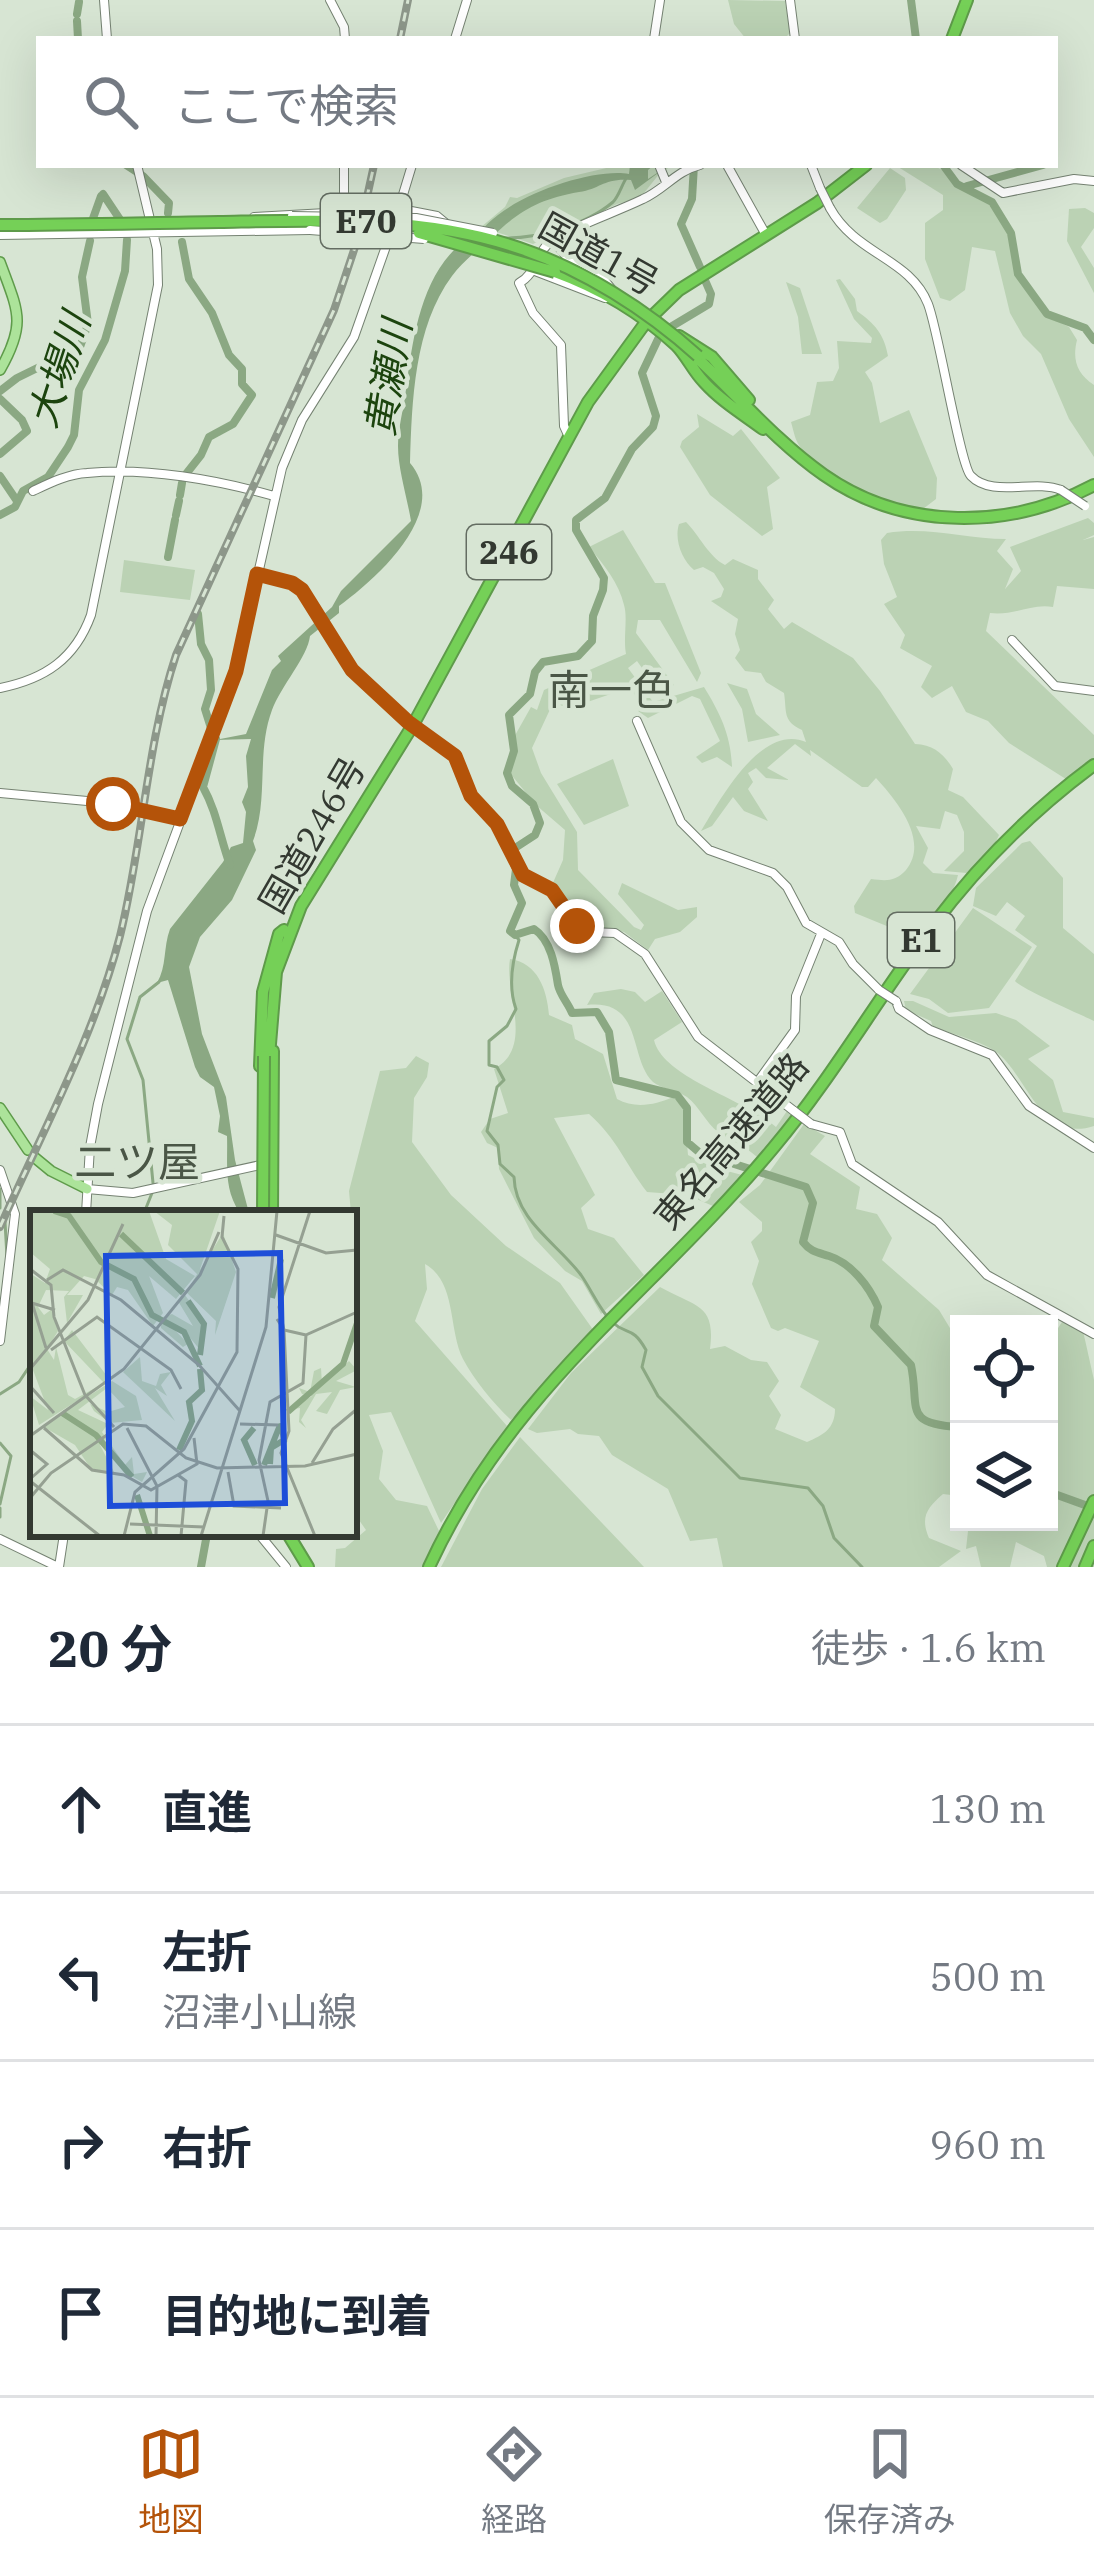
<!DOCTYPE html>
<html lang="ja">
<head>
<meta charset="utf-8">
<style>
  :root { --surface:#fff; --page:#f6f6f7; --text:#1f2937; --muted:#747a83; --line:#e0e1e3; --accent:#b45309 }
  body { margin:0; font-family:"IBM Plex Serif","Noto Sans JP",serif; background:var(--page); color:var(--text) }
  .controls { position:absolute; right:36px; bottom:36px; display:grid; overflow:hidden; border-radius:0px; box-shadow:0 12px 48px #0002 }
  .controls button { width:108px; height:108px; display:grid; place-items:center; padding:0; border:0; border-bottom:3px solid var(--line); background:var(--surface); color:var(--text); font:60px sans-serif }
  .stop { position:absolute; width:36px; height:36px; margin:-27px; border:9px solid #b45309; border-radius:50%; background:#fff }
  .stop.end { background:#b45309; border-color:#fff; box-shadow:0 3px 12px #0008 }
  .list { margin:0; padding:0; list-style:none }
  h2 { display:flex; justify-content:space-between; align-items:center; height:156px; margin:0; padding:0 48px; font-size:51px }
  h2 small { font-size:39px; font-weight:400; color:var(--muted) }
  .list li { display:grid; grid-template-columns:78px 1fr auto; gap:36px; align-items:center; box-sizing:border-box; height:168px; padding:0 48px; border-top:3px solid var(--line) }
  .list b { display:block; font-size:45px; white-space:nowrap }
  .list p { margin:0; font-size:39px; white-space:nowrap; color:var(--muted) }
  .list em { font-size:39px; font-style:normal; color:var(--muted) }
  .icon { flex:none; width:66px; height:66px; fill:none; stroke:currentColor; stroke-width:2; stroke-linecap:round; stroke-linejoin:round }
  .map { position:relative; flex:none; width:1094px; height:1567px; overflow:hidden }
  .search { position:absolute; background:var(--surface); box-shadow:0 12px 48px #0002; left:36px; right:36px; top:36px; height:132px; display:flex; align-items:center; gap:30px; box-sizing:border-box; padding:0 42px; border-radius:0px; color:var(--muted); font-size:45px }
  .sheet { height:828px; background:var(--surface) }
  nav { display:flex; justify-content:space-around; align-items:center; box-sizing:border-box; height:168px; border-top:3px solid var(--line); background:var(--surface); font-size:33px; color:var(--muted) }
  nav a { display:grid; justify-items:center; gap:6px }
  nav .on { color:var(--accent) }
  .map>svg:first-child { display:block }
  .green { fill:#bbd2b4 }
  .water { fill:#8ba883 }
  .lines { fill:none; stroke-linecap:round; stroke-linejoin:round }
  .stream { stroke:#8ba883; stroke-width:3 }
  .river { stroke:#8ba883; stroke-width:8 }
  .secondary-casing { stroke:#758272; stroke-width:10 }
  .primary-casing { stroke:#5e9b4a; stroke-width:12 }
  .highway-casing { stroke:#5e9b4a; stroke-width:14 }
  .secondary { stroke:#fff; stroke-width:8 }
  .primary { stroke:#ace39a; stroke-width:9 }
  .highway { stroke:#75d057; stroke-width:10 }
  .rail-casing { stroke:#8d978a; stroke-width:8 }
  .rail { stroke:#d7e5d3; stroke-width:3; stroke-dasharray:9; stroke-linecap:butt }
  .secondary-bridge-casing { stroke:#758272; stroke-width:10; stroke-linecap:butt }
  .highway-bridge-casing { stroke:#5e9b4a; stroke-width:14; stroke-linecap:butt }
  .secondary-bridge { stroke:#fff; stroke-width:8 }
  .highway-bridge { stroke:#75d057; stroke-width:10 }
  .route { stroke:#b45309; stroke-width:15 }
  .labels { text-anchor:middle; stroke-width:9; stroke-linejoin:round; paint-order:stroke }
  .shield { fill:#d7e5d3; stroke:#646d62; stroke-width:3 }
  .shield-label { font-size:33px; font-weight:bold; fill:#333931 }
  .street-label { font-size:36px; fill:#333931; stroke:#d7e5d3 }
  .water-label { font-size:39px; font-style:italic; fill:#1c440e; stroke:#d7e5d3 }
  .quarter-label { font-size:42px; fill:#4a5646; stroke:#d7e5d3 }
  .inset-river { fill:none; stroke:#8ba883; stroke-width:6 }
  .inset-road { fill:none; stroke:#95a092; stroke-width:3 }
  .view { fill:#1d4ed8; fill-opacity:0.15; stroke:#1d4ed8; stroke-width:6 }
  .inset-edge { fill:none; stroke:#333931; stroke-width:6 }
</style>
</head>
<body>
<div class="map">
<svg width="1094" height="1567" viewBox="0 0 1094 1567">
  <rect width="100%" height="100%" fill="#d7e5d3"/>
  <!-- green -->
  <path class="green" d="M728,0L785,1L790,33L784,39H746L734,24Z
    M619,165H673L660,173L640,198L617,204L533,244L481,227L505,207L510,197L517,198L564,178Z
    M895,165C920,165 944,160 956,186L990,204L1013,242L1015,272L1046,315L1069,327L1077,340C1072,360 1077,374 1094,385V457L1069,419L1041,354L1023,336L1010,313L995,251L972,247L965,290L950,301L940,298L925,259V223L943,210V195Z
    M890,168L905,178L906,190L887,219L880,223L857,208Z
    M1085,208L1094,213V228L1081,247L1094,268V293L1067,241L1069,209Z
    M840,279L855,299L857,311C875,324 884,334 888,356L865,372L872,383L880,423L909,410L937,478L936,499L923,509C883,506 829,478 802,449C795,442 794,432 791,422L810,415L817,382L833,381L839,368L837,341L871,343L872,338L854,319L836,280Z
    M786,282L800,288L822,354H802L798,317Z
    M697,414L733,436L741,429L780,478L767,487L773,529L762,536L710,495L680,447L682,441L699,427Z
    M1088,518L1094,523V535L1083,540L1094,537V589L1057,586L1053,607C1032,603 1014,616 990,613L986,631L1094,735V762L1069,781L1009,743L988,721L966,712L952,686L932,698L921,687L932,666L900,648L905,635L884,604L897,597L884,564L881,540L887,533C928,526 966,539 1006,539L997,551L1013,569L1005,589L1021,571L1010,547Z
    M686,522C699,535 709,557 725,565L733,559L758,570V579L774,600L768,609L784,629L792,622L853,658L880,691L915,744C934,745 944,754 953,769L948,790L963,797L999,835L993,848L967,873L944,871L964,851V832L957,815L945,811L940,829L916,826L928,848L923,863L933,873L958,875C953,899 927,931 905,939L894,929L855,913L854,906L871,879C886,881 895,882 906,870C930,840 896,800 876,778L868,787H862L810,750L811,756L795,744L767,768L789,780L766,778L756,768L748,773L753,782L748,789L768,821L744,811L733,797L712,826L701,831C720,800 761,723 806,742L802,730C782,721 787,711 784,693L766,682L761,673L745,671L735,658L740,650L735,634L738,619L711,601L721,597L724,589L714,573L703,567L694,570C682,560 674,540 679,524Z
    M623,530L655,583H665L701,673L697,682L660,620H638L636,633L674,685L660,693L637,661L628,668L653,702L704,687C720,713 731,735 732,767L717,757L702,763L696,757L720,741L700,699L692,696L648,718L638,711L641,709L631,687L570,708L553,703L532,748L541,773L577,832L578,870L634,927L641,930L644,925L618,894L622,883L678,910L697,907V917L680,932L655,939L648,950L624,932L579,924L564,896L552,885L563,860L565,830L536,805L509,772L513,739L531,707L537,710L544,690L626,654C623,638 628,618 624,605C619,583 604,565 589,547Z
    M124,560L195,570L190,600L120,592Z
    M727,683L747,689L756,714L780,735L748,742L742,709Z
    M613,759L629,806L584,825L557,784Z
    M1030,841L1063,878V928L1094,954V1021C1079,1014 1020,988 1015,981L1037,946L1015,930L1025,916L1007,902L996,916L973,906L976,888L1022,843Z
    M973,908L1032,947L989,1008L948,1013L929,999L910,994Z
    M510,959C538,963 547,990 549,1015L572,1025L575,1039L603,1054L617,1099C635,1109 655,1105 673,1097L684,1109L688,1155L712,1167L742,1175L713,1206L687,1195L647,1192C624,1162 618,1140 589,1114L554,1118L595,1195L581,1208L588,1229L614,1238L644,1275L601,1314L582,1281L565,1271L534,1238L499,1169L498,1148L487,1143L481,1132L490,1119L508,1113L494,1069C535,1047 504,993 510,959Z
    M621,989L635,992L645,1002L662,991L682,1022L654,1040C663,1078 745,1099 776,1127L787,1111L796,1116L757,1157C745,1146 732,1141 718,1132C706,1123 699,1106 687,1097C677,1090 661,1089 653,1082C628,1058 644,999 587,1005L594,993Z
    M904,1001H913L949,1017L996,1013L1016,1020L1050,1046L1028,1059L1053,1080L1063,1112L1094,1118V1126C1040,1144 1026,1072 995,1051C977,1040 953,1034 933,1027L931,1021L906,1010Z
    M416,1056L429,1063L427,1077L414,1098L412,1142L451,1195L506,1246L560,1283L594,1331L511,1420C494,1404 474,1380 463,1359C448,1329 457,1282 425,1264L427,1289L415,1321L507,1426L441,1523L391,1412L369,1415L383,1451L379,1479L396,1500L427,1506L440,1533L424,1567H335L336,1549L345,1548L366,1530L354,1513V1213H351L349,1191L380,1071L406,1068Z
    M804,1124L825,1136L810,1154L860,1187L856,1209L877,1214L892,1238L882,1260L939,1310L959,1343V1507L951,1495L943,1494C927,1508 920,1517 929,1538L961,1551L939,1567H723L717,1538L690,1541L668,1489L612,1455L599,1436L578,1434L570,1429L537,1433L528,1429L571,1373L660,1287C695,1307 716,1303 710,1349L725,1346L751,1360L767,1362L779,1381L769,1396L781,1415L775,1429L807,1442C823,1435 835,1429 835,1409L800,1387L819,1341L785,1328L778,1331L771,1328L752,1284L759,1261L751,1242L762,1231V1222L739,1202L760,1185Z
    M1062,1322L1083,1331L1094,1380V1567H1047L1044,1556L1016,1542L1010,1567H981L976,1546L966,1549L968,1531L962,1522H1049V1342Z
    M520,1437L644,1567H441L482,1489Z"/>
  <!-- water -->
  <path class="water" d="M630,165H654L648,170V179L669,165L635,190L631,180C603,178 601,189 579,192C540,199 520,210 492,237C478,250 463,261 452,276C414,327 412,401 410,463C452,512 376,579 339,606V613L310,636C308,656 281,686 272,710C256,753 269,799 253,841L256,850L232,900L200,937L189,967L202,1034L226,1097L235,1160L249,1213H240C223,1188 228,1164 227,1136L218,1132L220,1116L214,1087L200,1077L195,1067L168,980L157,983C167,966 163,948 170,929L223,862L231,847L243,843L246,812L242,802L248,787L246,756L251,739L215,740L246,734L272,670L281,661L278,656L332,607L341,591L411,521C407,497 398,469 398,446C398,427 404,408 406,389C413,336 422,268 470,237L475,242C490,202 589,167 629,174Z"/>
  <g class="lines">
    <!-- stream -->
    <path class="stream" d="M503,238C537,239 586,225 613,202C619,196 622,184 627,177
      M515,935L519,940C512,962 508,987 516,1009L507,1026L489,1041V1065L497,1067L504,1080L497,1087L487,1131L498,1145L500,1164L514,1177C515,1220 557,1243 581,1275C591,1289 599,1309 612,1322C627,1336 632,1325 646,1350L642,1367L658,1396L740,1478L808,1488L823,1506L834,1538L862,1567
      M153,1183L143,1080L127,1039L140,997L159,982
      M0,1189V1208
      M144,1213L152,1193
      M0,1219H1
      M5,1222L7,1257
      M0,1394L19,1382L33,1361
      M0,1443L11,1456L0,1504
      M0,1508V1517"/>
    <!-- river -->
    <path class="river" d="M911,0L916,39
      M77,14L79,2
      M77,21L78,39
      M126,165L143,176L169,203L168,213
      M694,165L692,199L681,224L700,267
      M943,165L957,184L992,202L1011,233L1018,274L1047,314L1085,328L1094,340
      M967,186L1043,165
      M103,194L123,224
      M91,224L101,196
      M182,242L189,279L212,313L229,355L242,369V384L252,395L233,424L209,437L201,455L186,474
      M669,328L709,304L711,294L704,278
      M0,391L17,378L80,347L88,324L82,277L90,241
      M0,399L22,420L27,431L0,454
      M0,476L17,501
      M180,495L182,483
      M0,515L15,507L23,491L48,477L68,447L74,435L79,390L105,340L125,271L127,240
      M176,515L179,501
      M168,557L175,520
      M198,614L201,644L209,660L211,690L205,709L211,728
      M216,739L203,787C217,812 220,838 230,865
      M515,848L535,835L540,823L533,804L512,786L507,773L514,751L509,715L530,694L535,672L543,662L578,656L592,641L593,616L603,590L604,578L576,530V520L605,498L632,449L653,427L656,416L642,373L660,335
      M513,862L516,869L514,885L522,903L510,931L515,935L534,929C551,940 555,966 558,985C560,995 568,1003 572,1013L597,1012L609,1032L616,1080L677,1095L687,1108V1142L700,1153L806,1187L813,1203L803,1242C811,1252 816,1252 829,1256C851,1263 869,1286 878,1307L874,1326L911,1365C920,1408 902,1424 959,1427
      M1049,1492L1093,1508
      M201,1567L207,1534"/>
    <!-- secondary casing -->
    <g class="secondary-casing">
      <path id="secondary" d="M104,0L107,39
        M330,0L344,27L345,39
        M790,0L795,39
        M455,39L467,0
        M654,39L660,0
        M344,165V198L437,216L448,225
        M659,165L666,182
        M727,165L766,235
        M811,165L820,188
        M961,165L1003,193L1074,179L1094,181
        M830,208C856,255 910,258 928,304C939,332 960,466 971,476C992,498 1034,479 1061,490
        M254,217L344,212
        M395,221L412,165
        M0,235L310,230
        M341,235H344V198
        M553,240L571,262L605,281L614,292
        M535,271L605,298
        M569,437L564,426L561,345L533,313L519,283C538,273 536,250 554,239C582,223 614,213 643,199C665,189 676,171 700,165
        M33,491C50,483 68,474 87,473C146,467 218,480 274,496
        M257,574L292,583L302,590L352,671L408,722L455,756L468,790L497,824L523,875L552,890L577,926L590,932L615,933L645,954L698,1037L794,1111
        M1012,640L1055,686L1094,691
        M0,688C45,679 75,659 91,615L158,285L157,249L137,165
        M637,721L681,822L709,850L773,873L787,887L806,923L839,942L853,964L879,990
        M0,793L109,803L180,819
        M896,1001L899,1009L930,1030L992,1055L1029,1106L1094,1148
        M759,1080L795,1030L796,996L821,934
        M811,1124L840,1132L852,1164L938,1222L987,1275L1094,1334
        M0,1170L15,1214L0,1341
        M87,1189L133,1193L265,1164
        M86,1213L90,1147L98,1104L147,911L236,671L282,468L302,420L354,337L390,235
        M259,1534L286,1567
        M0,1539L58,1567
        M59,1567L64,1534"/>
    </g>
    <!-- primary casing -->
    <g class="primary-casing">
      <path id="primary" d="M0,262C18,311 27,323 0,370
        M0,1108L28,1150
        M34,1157L51,1171L87,1189"/>
    </g>
    <!-- highway casing -->
    <g class="highway-casing">
      <path id="highway" d="M952,39L967,0
        M555,272C599,288 641,313 676,345C687,356 693,371 704,382C721,401 743,414 763,429
        M679,336L712,357L749,400
        M696,357C738,396 777,442 824,475C904,531 1010,530 1094,485
        M269,1056L276,972L301,906L413,725L588,402L646,322L679,290L817,203L866,165
        M260,1066L263,992L279,934L284,930
        M272,1213L273,1051
        M288,1534L308,1567
        M429,1567C512,1386 652,1294 774,1147C833,1077 878,997 933,925C979,864 1033,810 1094,765
        M1063,1567L1094,1501
        M1085,1567L1094,1546"/>
    </g>
    <!-- secondary -->
    <use href="#secondary" class="secondary"/>
    <!-- primary -->
    <use href="#primary" class="primary"/>
    <!-- highway -->
    <use href="#highway" class="highway"/>
    <!-- rail casing -->
    <g class="rail-casing">
      <path id="rail" d="M400,39L408,0
        M0,1227C42,1132 94,1037 120,936C143,843 146,746 176,655L334,310L358,238L374,165"/>
    </g>
    <!-- rail -->
    <use href="#rail" class="rail"/>
    <!-- secondary-bridge casing -->
    <g class="secondary-bridge-casing">
      <path id="secondary-bridge" d="M820,188L830,208
        M292,216L416,218L493,233
        M310,230L424,239
        M1061,490L1085,506
        M879,990L896,1001
        M794,1111L811,1124"/>
    </g>
    <!-- highway-bridge casing -->
    <g class="highway-bridge-casing">
      <path id="highway-bridge" d="M0,225C73,225 146,223 219,222C320,220 422,215 519,248C584,270 647,310 698,356
        M419,233L555,272
        M263,1213L264,1056"/>
    </g>
    <!-- secondary-bridge -->
    <use href="#secondary-bridge" class="secondary-bridge"/>
    <!-- highway-bridge -->
    <use href="#highway-bridge" class="highway-bridge"/>
  </g>
  <g class="lines">
    <!-- route -->
    <path class="route" d="M113,804L180,819L236,671L257,574L292,583L302,590L352,670L408,722L455,756L471,796L497,824L523,875L552,890L577,926"/>
  </g>
  <g class="labels">
    <!-- shield labels -->
    <g class="shield">
      <rect x="321" y="194" width="90" height="54" rx="9"/>
      <rect x="467" y="525" width="84" height="54" rx="9"/>
      <rect x="888" y="913" width="66" height="54" rx="9"/>
    </g>
    <g class="shield-label">
      <text x="366" y="233">E70</text>
      <text x="509" y="564">246</text>
      <text x="921" y="952">E1</text>
    </g>
    <!-- street labels -->
    <g class="street-label">
      <text transform="translate(599 254) rotate(29)" y="13">国道1号</text>
      <text transform="translate(312 835) rotate(-60)" y="13">国道246号</text>
      <text transform="translate(731 1141) rotate(-50)" y="13">東名高速道路</text>
    </g>
    <!-- water labels -->
    <g class="water-label">
      <text transform="translate(59 370) rotate(-72)" y="14">大場川</text>
      <text transform="translate(388 378) rotate(-81)" y="14">黄瀬川</text>
    </g>
    <!-- quarter labels -->
    <g class="quarter-label">
      <text x="611" y="705">南一色</text>
      <text x="137" y="1177">二ツ屋</text>
    </g>
  </g>
  <!-- overview -->
  <g transform="translate(30 1210)">
    <rect width="327" height="327" fill="#d7e5d3"/>
    <path d="M0,1H119L136,49L165,66L146,89L119,66L133,103L123,116L98,80L87,77L82,85L65,69L54,66L37,85H53L37,113L34,87L39,81L16,80L8,97L14,105L22,99L28,121L17,139L24,150L26,137L38,185L45,189L74,173L34,131L42,120L80,170L9,215L0,186L18,200L0,152L1,64L15,73L20,59L0,42ZM124,1H190L168,65L138,35L142,15ZM193,23L206,62L185,125L186,111L156,82ZM155,85L175,113L171,141L152,118L145,120L158,134L153,137L131,118V110L142,118L133,107L142,104L163,116L148,91ZM110,147L112,171L126,176L130,164L141,162L131,175L137,186L125,178L145,211L93,162ZM319,151L327,160L306,171L326,177L310,180L297,204L286,201L302,182L286,184L271,210L276,218L269,212L270,198L258,200L282,186L272,184L269,178L280,182L284,161L291,158L292,174ZM82,171L106,186L112,210L80,213L64,201L60,194L78,202L95,197L77,178L48,200L78,214L72,222L95,255L102,247L104,264L117,262L112,272L96,263L76,229L70,235L84,262L61,259L45,235L12,216Z" fill="#bbd2b4"/>
    <path class="inset-river" d="M24,1L39,6L71,52L104,69L122,105L154,122L170,156M91,24L153,83M242,88L251,49M158,91L174,114L170,145M258,202L313,154L327,113M32,203L66,225L102,267M224,218L214,230L225,255M149,240L162,211L159,192L172,180L170,159M240,254L241,238L254,230L251,213M234,255L250,215M107,285L120,326"/>
    <path class="inset-road" d="M246,25L296,43L327,40M0,59L21,75L24,107L55,185L84,217M17,70L33,60L91,90L169,155L210,201M247,109L254,120L259,221L251,243L285,326M276,125L254,120L249,97L280,1M16,138L2,93L25,100M21,140L67,107L141,160L151,179M0,159L58,90L93,14M0,176L24,203M210,214L248,215M14,218L62,260L94,265L121,280L167,254L164,228M97,218L127,276L126,326M0,226L94,159L170,65L189,22M0,240L17,254L0,269M282,253L303,219L327,199M198,262L204,296L251,298M148,265L156,271L151,326M0,271L70,326M0,288L21,263L93,214L116,216L156,248L187,258L275,256L327,244M100,314L174,317M94,326L105,282L154,239L207,142L208,59L192,27L194,6M171,326L236,117L247,1M233,326L238,291L229,250L240,192L273,173L276,125L327,102"/>
    <path class="view" d="M250,43L255,293L80,296L76,46Z"/>
    <rect width="327" height="327" class="inset-edge"/>
  </g>
</svg>
<div class="controls">
<button><svg class="icon" aria-label="locate" viewBox="0 0 24 24"><circle cx="12" cy="12" r="6"/><path d="M12 2v4M12 18v4M2 12h4M18 12h4"/></svg></button>
<button><svg class="icon" aria-label="layers" viewBox="0 0 24 24"><path d="M12 4l9 5-9 5-9-5zM3 14l9 5 9-5"/></svg></button>
</div>
<div class="stop" style="left:113px;top:804px"></div>
<div class="stop end" style="left:577px;top:926px"></div>
<div class="search"><svg class="icon" aria-label="search" viewBox="0 0 24 24"><circle cx="10" cy="10" r="6"/><path d="M15 15l6 6"/></svg>ここで検索</div>
</div>
<section class="sheet">
<h2>20 分<small>徒歩 · 1.6 km</small></h2>
<ul class="list">
<li><svg class="icon" aria-label="ahead" viewBox="0 0 24 24"><path d="M12 20V5M6 11l6-6 6 6"/></svg><div><b>直進</b></div><em>130 m</em></li>
<li><svg class="icon" aria-label="left" viewBox="0 0 24 24"><path d="M17 20v-9H6M10 6l-5 5 5 5"/></svg><div><b>左折</b><p>沼津小山線</p></div><em>500 m</em></li>
<li><svg class="icon" aria-label="right" viewBox="0 0 24 24"><path d="M7 20v-9h11M14 6l5 5-5 5"/></svg><div><b>右折</b></div><em>960 m</em></li>
<li><svg class="icon" aria-label="arrive" viewBox="0 0 24 24"><path d="M6 21V4h12l-3 4 3 4H6"/></svg><div><b>目的地に到着</b></div></li>
</ul>
</section>
<nav>
<a class="on"><svg class="icon" aria-label="map" viewBox="0 0 24 24"><path d="M3 6l6-2 6 2 6-2v14l-6 2-6-2-6 2zM9 4v14M15 6v14"/></svg>地図</a>
<a><svg class="icon" aria-label="directions" viewBox="0 0 24 24"><path d="M12 3l9 9-9 9-9-9zM9 14v-3h6M13 9l2 2-2 2"/></svg>経路</a>
<a><svg class="icon" aria-label="saved" viewBox="0 0 24 24"><path d="M7 4h10v16l-5-4-5 4z"/></svg>保存済み</a>
</nav>
</body>
</html>
